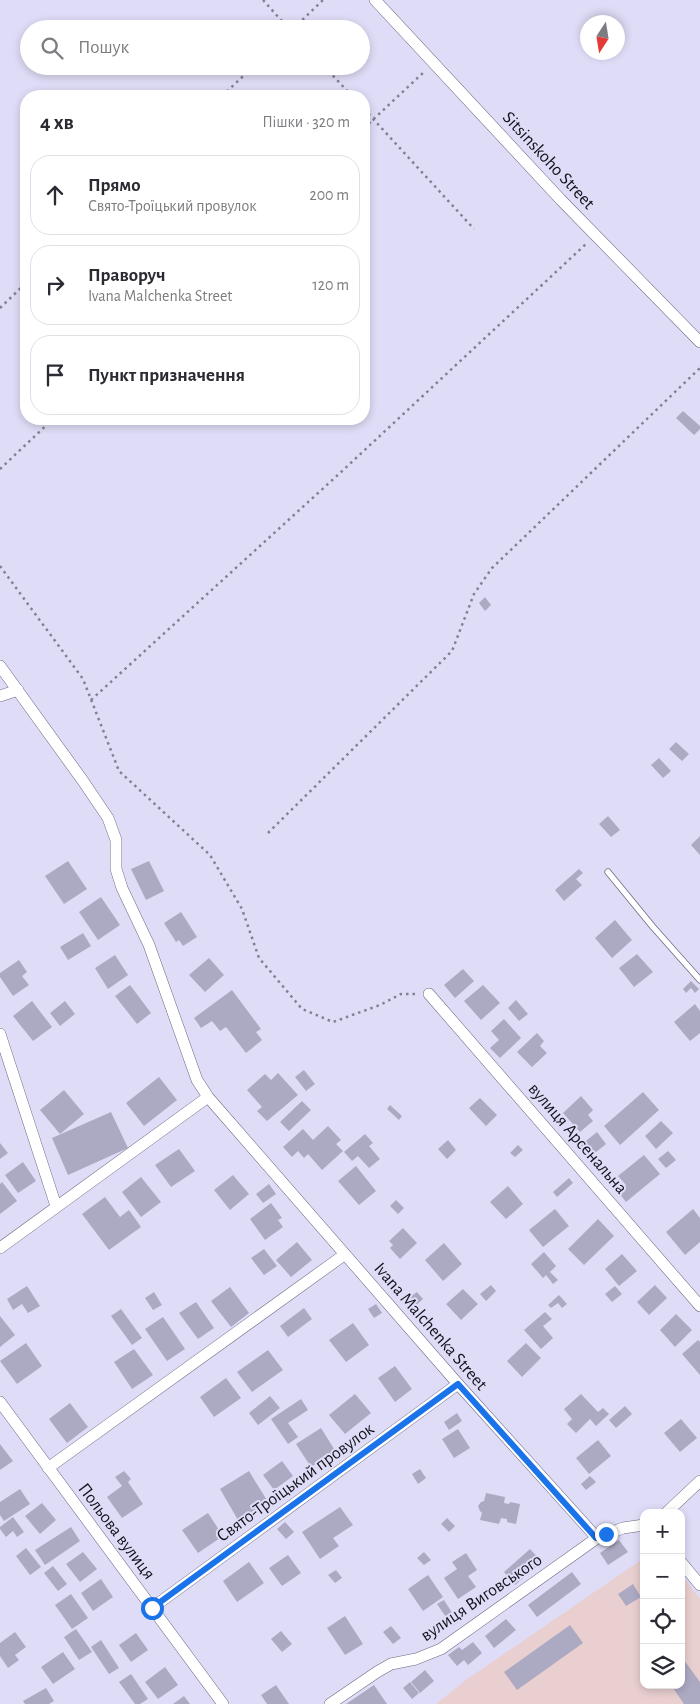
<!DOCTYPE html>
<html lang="uk">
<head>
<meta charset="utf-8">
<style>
  :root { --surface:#fff; --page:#f7f7f7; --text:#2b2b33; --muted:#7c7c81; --line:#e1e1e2 }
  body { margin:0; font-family:"Alegreya Sans",sans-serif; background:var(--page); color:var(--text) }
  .controls { position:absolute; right:15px; bottom:15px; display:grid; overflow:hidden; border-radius:10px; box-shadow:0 2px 8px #0003 }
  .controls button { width:45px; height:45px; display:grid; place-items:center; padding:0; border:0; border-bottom:1px solid var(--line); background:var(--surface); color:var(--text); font:25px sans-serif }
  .compass { position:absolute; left:580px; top:15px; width:45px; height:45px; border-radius:50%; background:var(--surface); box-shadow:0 2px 8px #0003; rotate:192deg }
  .stop { position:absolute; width:15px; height:15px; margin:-11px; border:4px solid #1a73e8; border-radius:50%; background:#fff }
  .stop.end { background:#1a73e8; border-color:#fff; box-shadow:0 1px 5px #0008 }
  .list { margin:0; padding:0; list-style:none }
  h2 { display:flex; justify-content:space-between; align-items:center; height:65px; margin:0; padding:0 20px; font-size:21px }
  h2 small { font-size:16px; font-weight:400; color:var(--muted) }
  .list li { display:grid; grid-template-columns:32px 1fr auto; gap:15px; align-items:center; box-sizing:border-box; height:80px; margin:0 10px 10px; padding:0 10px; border:1px solid var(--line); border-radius:20px }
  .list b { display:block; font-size:19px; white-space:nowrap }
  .list p { margin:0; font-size:16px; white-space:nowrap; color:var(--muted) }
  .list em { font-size:16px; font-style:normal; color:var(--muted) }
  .icon { flex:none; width:28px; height:28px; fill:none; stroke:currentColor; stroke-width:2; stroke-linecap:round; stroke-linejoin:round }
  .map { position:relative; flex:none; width:700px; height:1704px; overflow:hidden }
  .search { position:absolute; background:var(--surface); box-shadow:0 2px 8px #0003; left:20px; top:20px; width:350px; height:55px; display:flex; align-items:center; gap:12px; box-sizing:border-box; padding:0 18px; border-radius:28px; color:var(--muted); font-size:19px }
  .panel { position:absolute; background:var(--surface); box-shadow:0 2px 8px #0003; left:20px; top:90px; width:350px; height:335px; border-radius:20px }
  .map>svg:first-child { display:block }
  .medical { fill:#e9cfd0 }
  .building { fill:#acaac3 }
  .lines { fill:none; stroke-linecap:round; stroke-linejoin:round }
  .lane-casing { stroke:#6b687f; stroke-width:7 }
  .street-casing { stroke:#6b687f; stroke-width:12 }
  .path { stroke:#828093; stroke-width:2.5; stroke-dasharray:2.5 4; stroke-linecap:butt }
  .lane { stroke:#fff; stroke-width:5.5 }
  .street { stroke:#fff; stroke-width:11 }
  .route { stroke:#1a73e8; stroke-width:6 }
  .labels { text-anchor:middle; stroke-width:4; stroke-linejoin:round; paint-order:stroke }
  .street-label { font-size:18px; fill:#13121b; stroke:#dfdcf7 }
</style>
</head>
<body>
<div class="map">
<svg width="700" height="1704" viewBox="0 0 700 1704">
  <rect width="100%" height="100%" fill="#dfdcf7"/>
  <!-- medical -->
  <path class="medical" d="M644,1558V1685H681V1574L700,1599V1704H436L466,1680Z"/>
  <!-- building -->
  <path class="building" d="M683,411L700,426V429L694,435L676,418Z
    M485,597L491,605L485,611L479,603Z
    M676,742L689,754L682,761L669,749Z
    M659,758L671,771L663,778L651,765Z
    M608,816L620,830L611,837L599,824Z
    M700,836V855L691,845Z
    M68,861L87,889L64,904L45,876Z
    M149,861L164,891L146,900L131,869Z
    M579,869L583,873L576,879L582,885L564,901L555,890Z
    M101,897L120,925L98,940L79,912Z
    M181,912L197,937L183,946L179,940L176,942L164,923Z
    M615,920L632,940L612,958L595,938Z
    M83,933L91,946L68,960L60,947Z
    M637,954L653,972L634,987L619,968Z
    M115,955L128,975L108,989L95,968Z
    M209,958L224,975L205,992L189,975Z
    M19,960L27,972L22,976L29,985L13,996L0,977V973Z
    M463,969L474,981L455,998L444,985Z
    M691,981L699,989L695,993L691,988L686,993L683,989Z
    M130,985L151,1013L137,1024L115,996Z
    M483,985L500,1003L481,1020L464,1001Z
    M232,990L261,1029L256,1032L262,1040L246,1053L226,1027L220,1031L212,1021L201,1028L194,1018Z
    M516,1000L528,1014L519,1021L508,1008Z
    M32,1001L52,1027L33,1041L13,1016Z
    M65,1001L75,1014L60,1026L50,1013Z
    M695,1004L700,1011V1033L690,1041L674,1022Z
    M504,1019L521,1038L500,1058L490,1048L499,1040L491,1031Z
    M537,1033L544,1041L540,1046L547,1053L532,1067L517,1052Z
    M304,1070L315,1084L306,1091L295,1077Z
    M278,1073L298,1095L267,1121L257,1111L262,1107L247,1090L265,1074L271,1080Z
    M159,1077L177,1100L144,1126L126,1103Z
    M64,1090L84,1114L60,1134L40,1110Z
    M643,1092L659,1110L620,1145L604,1126Z
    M581,1096L593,1110L588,1115L593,1121L580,1132L563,1113Z
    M480,1098L497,1115L486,1126L469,1108Z
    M302,1101L311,1110L289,1131L280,1122Z
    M390,1105L402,1116L399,1120L387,1109Z
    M111,1112L128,1148L68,1175L52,1138Z
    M661,1121L673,1133L656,1149L645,1136Z
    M328,1126L341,1140L336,1144L343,1151L322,1170L308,1154L304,1158L298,1151L292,1157L283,1147L303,1129L313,1140Z
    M597,1132L606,1144L590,1157L581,1145Z
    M365,1134L373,1143L369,1146L380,1159L369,1168L358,1156L352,1161L344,1152Z
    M448,1140L456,1150L447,1159L438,1149Z
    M0,1143L8,1153L0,1159Z
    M518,1145L523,1150L515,1157L510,1153Z
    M179,1149L195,1171L171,1187L155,1165Z
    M668,1151L676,1160L666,1168L658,1159Z
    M644,1155L660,1174L626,1202L618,1192L626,1185L618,1176Z
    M23,1162L36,1181L18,1193L5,1175Z
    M356,1166L376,1191L359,1205L338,1181Z
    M233,1175L249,1194L230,1210L214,1190Z
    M141,1177L161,1202L141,1217L122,1192Z
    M569,1178L573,1183L557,1197L553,1192Z
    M2,1182L17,1201L0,1214V1184Z
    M269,1184L276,1194L263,1203L256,1194Z
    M508,1186L523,1204L506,1219L490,1202Z
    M105,1197L120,1217L129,1210L141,1227L109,1250L82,1214Z
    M396,1200L404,1208L398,1214L390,1206Z
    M271,1203L282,1218L278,1220L283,1227L265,1240L250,1219Z
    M555,1209L569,1226L543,1247L529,1230Z
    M693,1209L700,1218V1242L685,1255L666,1232Z
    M598,1219L614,1236L584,1265L568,1249Z
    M403,1228L417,1243L400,1259L390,1248L393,1245L389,1241Z
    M297,1242L312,1260L291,1277L276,1260Z
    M444,1243L462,1264L443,1281L425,1260Z
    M264,1249L277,1266L264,1275L251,1258Z
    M544,1252L556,1266L550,1272L558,1280L553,1284L546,1275L543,1278L531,1264Z
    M622,1254L637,1271L619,1286L605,1269Z
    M491,1285L496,1291L486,1301L480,1294Z
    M655,1285L667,1298L649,1315L637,1302Z
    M27,1286L40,1306L28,1313L22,1304L13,1310L7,1299Z
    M615,1286L622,1294L612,1302L605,1294Z
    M230,1287L249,1313L231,1327L211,1301Z
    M463,1289L478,1304L461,1320L446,1304Z
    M154,1292L162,1305L153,1310L145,1298Z
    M417,1292L423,1299L414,1307L407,1299Z
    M559,1295L567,1304L562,1308L558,1303L551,1308L548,1305Z
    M196,1302L214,1328L198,1339L179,1313Z
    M376,1304L382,1313L374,1318L368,1309Z
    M304,1308L312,1319L288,1337L280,1326Z
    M121,1309L142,1338L132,1345L111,1316Z
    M545,1312L552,1319L543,1326L553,1338L541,1349L524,1330Z
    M676,1314L692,1330L675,1347L660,1330Z
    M0,1316L15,1335L0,1347Z
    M163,1317L185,1349L167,1361L145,1329Z
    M353,1323L369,1345L346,1362L329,1340Z
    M698,1340L700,1342V1375L682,1354Z
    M26,1343L42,1366L17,1384L0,1361Z
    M526,1343L541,1358L522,1377L507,1361Z
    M134,1349L153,1375L132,1389L114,1362Z
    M268,1350L283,1370L252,1392L237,1372Z
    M395,1366L412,1389L395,1402L378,1378Z
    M226,1378L241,1398L214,1417L200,1397Z
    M355,1394L371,1413L345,1434L329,1415Z
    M581,1394L598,1412L603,1408L609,1414L596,1426L590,1419L576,1433L567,1424L572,1419L564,1409Z
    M270,1396L280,1408L258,1425L249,1413Z
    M301,1399L308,1410L288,1423L298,1437L288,1444L271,1419Z
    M70,1403L88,1427L67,1443L49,1419Z
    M625,1406L632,1414L616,1428L609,1420Z
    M457,1413L462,1421L449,1430L444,1422Z
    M681,1419L697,1438L680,1452L664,1433Z
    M321,1428L336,1452L311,1467L296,1444Z
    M458,1429L470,1448L454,1458L442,1439Z
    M598,1440L611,1456L589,1474L576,1458Z
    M0,1444L13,1461L0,1470Z
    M282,1461L293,1476L274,1490L263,1475Z
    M420,1469L426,1478L418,1484L412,1474Z
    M124,1471L131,1479L128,1482L143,1504L122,1518L107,1497L122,1486L115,1477Z
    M249,1471L268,1502L238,1520L220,1489Z
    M590,1476L596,1482L586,1490L581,1484Z
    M20,1489L30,1504L4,1521L0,1515V1502Z
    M486,1493L505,1497L504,1503L509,1504L510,1502L520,1504L516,1524L507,1522V1519L501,1518L499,1524L480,1520L482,1513L480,1511L478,1506L481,1502L484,1501Z
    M42,1503L56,1520L40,1534L25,1516Z
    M340,1507L353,1525L333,1538L339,1546L320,1559L302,1532Z
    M208,1513L223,1536L198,1553L182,1530Z
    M13,1517L24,1532L17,1537L13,1531L6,1537L0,1529V1527Z
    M447,1518L455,1526L449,1532L441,1524Z
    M285,1522L294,1532L286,1539L277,1529Z
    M71,1527L80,1541L45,1565L35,1550Z
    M619,1540L628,1552L608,1565L600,1553Z
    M26,1548L41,1567L30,1575L16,1556Z
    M530,1549L542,1562L515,1585L504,1572Z
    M83,1552L97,1569L80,1582L66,1564Z
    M424,1552L431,1560L424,1565L417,1558Z
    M466,1553L477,1570L468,1576L476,1587L458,1599L444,1578L457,1569L452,1562Z
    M288,1555L301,1573L282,1586L269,1568Z
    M249,1562L264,1583L237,1602L223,1581Z
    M53,1566L67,1584L58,1591L44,1573Z
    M336,1570L342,1578L335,1583L328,1575Z
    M572,1572L581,1584L537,1617L528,1605Z
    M428,1575L443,1597L423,1611L408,1589Z
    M101,1579L113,1597L93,1611L81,1593Z
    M633,1584L641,1597L626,1606L618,1594Z
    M71,1594L88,1618L72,1629L55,1605Z
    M444,1600L458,1622L452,1626L437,1604Z
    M345,1616L363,1644L345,1655L327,1628Z
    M506,1619L516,1630L494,1648L485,1636Z
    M570,1625L583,1643L517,1690L504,1672Z
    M391,1626L401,1638L393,1644L383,1632Z
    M76,1629L92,1652L79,1660L64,1637Z
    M281,1631L292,1644L282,1652L271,1639Z
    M15,1632L26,1647L15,1655L19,1660L8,1668L0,1656V1643Z
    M136,1633L148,1650L131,1662L119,1645Z
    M101,1640L119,1668L109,1674L91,1647Z
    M473,1642L482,1653L468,1665L464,1660L457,1666L448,1655L459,1647L462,1650Z
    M63,1652L75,1669L53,1684L41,1667Z
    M681,1656L700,1682V1704H684L671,1685H681Z
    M165,1667L178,1685L158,1699L145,1682Z
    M425,1670L434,1681L420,1693L411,1682Z
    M131,1674L148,1699L140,1704H135L119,1682Z
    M410,1682L419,1693L412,1699L403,1688Z
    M276,1685L289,1704H267L261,1695Z
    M374,1685L387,1704H346Z
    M46,1688L54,1701L49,1704H25L23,1701Z
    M184,1696L190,1704H173Z"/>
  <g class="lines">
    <!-- lane casing -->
    <g class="lane-casing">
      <path id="lane" d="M608,872L653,927L700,980"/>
    </g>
    <!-- street casing -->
    <g class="street-casing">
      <path id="street" d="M375,0L561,200L700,342
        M0,666L83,781L108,818L116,840V869L122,888L149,945L197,1080L208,1097L458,1384L597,1538
        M0,696L18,690
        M429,994L700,1306
        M0,1034L56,1206
        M0,1248L208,1097
        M0,1402L223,1704
        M48,1468L344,1255
        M666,1513L700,1481
        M681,1562L700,1585
        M152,1608L458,1384
        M330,1704L377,1672L391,1664L416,1659L441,1649L597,1538L623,1528L644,1525"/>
    </g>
    <!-- path -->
    <path class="path" d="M263,0L289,29
      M293,29L323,0
      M324,66L352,96
      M222,96L254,66
      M364,109L474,229
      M364,128L425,71
      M0,308L26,283
      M0,469L53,419
      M0,566L83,679L119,771L210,855L242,909L259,958L302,1009L333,1022L380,1005L401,994H418
      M91,700L340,473L587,243
      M268,833L452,651L474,594L492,568L700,368"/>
    <!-- lane -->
    <use href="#lane" class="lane"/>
    <!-- street -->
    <use href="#street" class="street"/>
  </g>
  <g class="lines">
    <!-- route -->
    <path class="route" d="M152,1608L458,1384L596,1538L606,1534"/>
  </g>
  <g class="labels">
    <!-- street labels -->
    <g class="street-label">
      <text transform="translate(549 160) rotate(47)" y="6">Sitsinskoho Street</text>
      <text transform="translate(578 1138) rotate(49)" y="6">вулиця Арсенальна</text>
      <text transform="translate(431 1326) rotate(49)" y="6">Ivana Malchenka Street</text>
      <text transform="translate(295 1482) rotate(-36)" y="6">Свято-Троїцький провулок</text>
      <text transform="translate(117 1531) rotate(53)" y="6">Польова вулиця</text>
      <text transform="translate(481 1597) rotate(-34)" y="6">вулиця Виговського</text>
    </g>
  </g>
</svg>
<div class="controls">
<button>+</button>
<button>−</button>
<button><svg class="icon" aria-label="locate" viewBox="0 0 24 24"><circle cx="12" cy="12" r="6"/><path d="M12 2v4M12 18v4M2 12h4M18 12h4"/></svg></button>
<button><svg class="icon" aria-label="layers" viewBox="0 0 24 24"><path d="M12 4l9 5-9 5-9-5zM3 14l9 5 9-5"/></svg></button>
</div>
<svg class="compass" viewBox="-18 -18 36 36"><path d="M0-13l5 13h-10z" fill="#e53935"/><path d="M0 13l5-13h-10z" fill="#7c7c81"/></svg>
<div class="stop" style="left:152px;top:1608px"></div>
<div class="stop end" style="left:606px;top:1534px"></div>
<div class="search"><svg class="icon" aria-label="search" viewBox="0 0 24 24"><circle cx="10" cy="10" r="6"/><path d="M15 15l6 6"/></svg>Пошук</div>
<section class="panel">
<h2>4 хв<small>Пішки · 320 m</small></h2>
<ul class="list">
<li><svg class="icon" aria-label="ahead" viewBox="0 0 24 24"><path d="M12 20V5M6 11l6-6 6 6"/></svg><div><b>Прямо</b><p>Свято-Троїцький провулок</p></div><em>200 m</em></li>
<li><svg class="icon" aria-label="right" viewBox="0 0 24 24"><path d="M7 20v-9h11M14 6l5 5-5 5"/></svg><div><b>Праворуч</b><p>Ivana Malchenka Street</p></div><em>120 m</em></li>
<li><svg class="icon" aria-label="arrive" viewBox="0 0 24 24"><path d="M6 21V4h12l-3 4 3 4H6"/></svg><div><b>Пункт призначення</b></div></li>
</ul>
</section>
</div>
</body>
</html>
